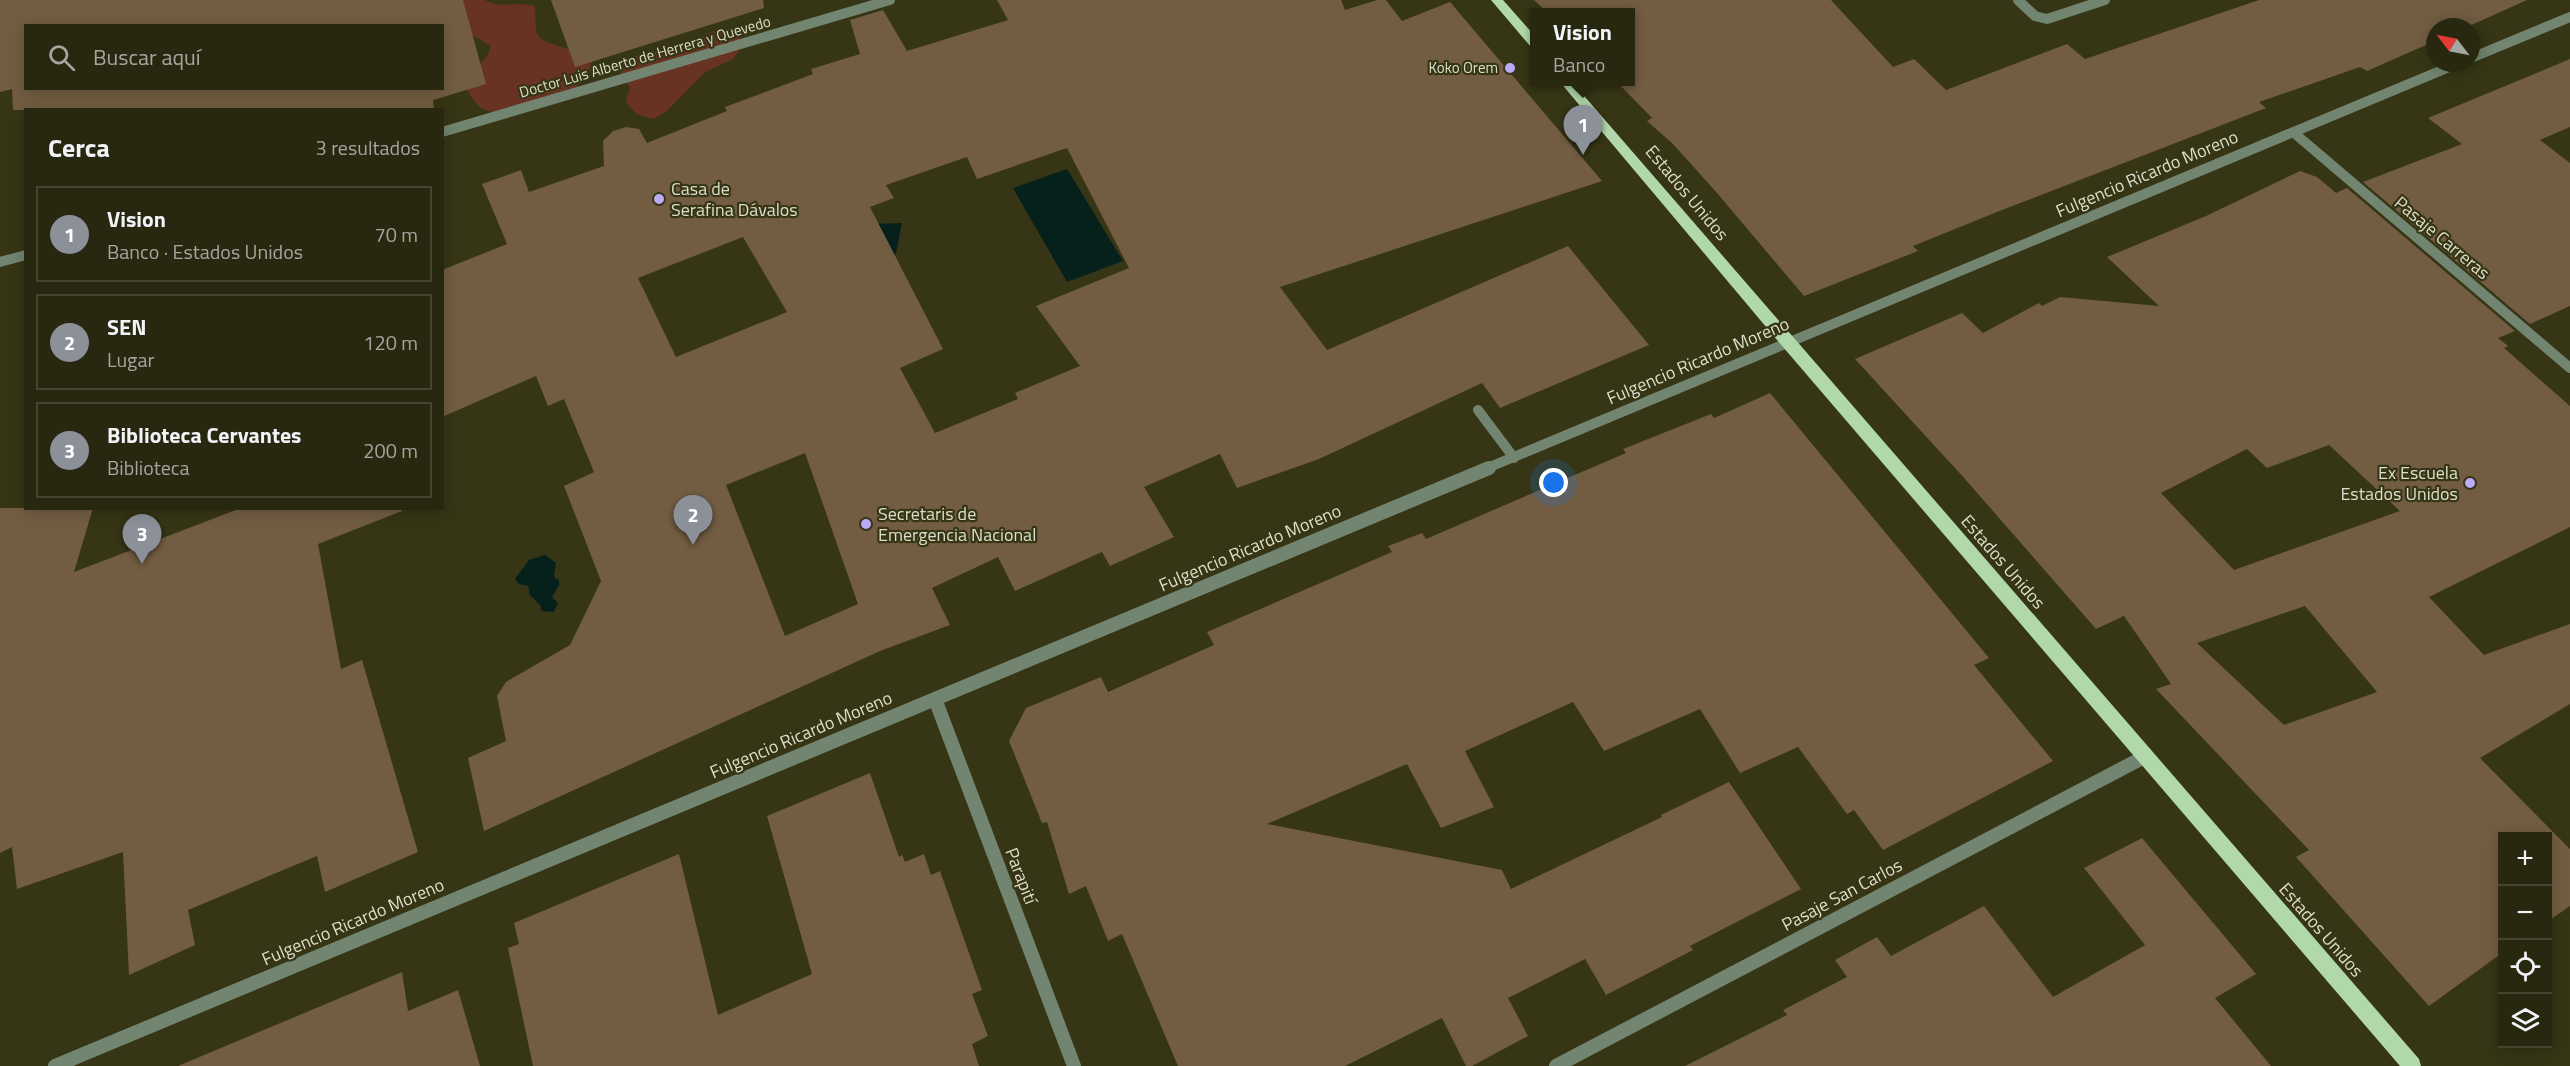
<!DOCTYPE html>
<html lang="es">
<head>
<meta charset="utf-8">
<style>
  :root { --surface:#282810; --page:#303019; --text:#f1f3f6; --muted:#a5a69f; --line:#444430; --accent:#8c9099 }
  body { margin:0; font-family:"Titillium Web",sans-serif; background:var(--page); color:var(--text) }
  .controls { position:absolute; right:18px; bottom:18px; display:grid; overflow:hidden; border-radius:0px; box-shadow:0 3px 15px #0003 }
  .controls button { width:54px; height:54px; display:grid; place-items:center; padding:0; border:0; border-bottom:2px solid var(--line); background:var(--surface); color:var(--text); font:30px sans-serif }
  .compass { position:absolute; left:2426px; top:18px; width:54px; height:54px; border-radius:50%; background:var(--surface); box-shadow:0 3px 15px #0003; rotate:302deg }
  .you { position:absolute; left:1554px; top:483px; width:21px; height:21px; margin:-15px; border:4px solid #fff; border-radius:50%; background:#1a73e8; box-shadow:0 0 0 9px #1a73e833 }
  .badge { display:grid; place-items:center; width:39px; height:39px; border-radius:50%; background:var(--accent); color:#fff; font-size:20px; font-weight:700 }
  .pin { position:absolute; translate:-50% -50px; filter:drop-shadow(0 2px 3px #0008) }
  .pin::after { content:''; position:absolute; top:32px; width:21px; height:18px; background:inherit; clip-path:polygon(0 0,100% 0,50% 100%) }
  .popup { position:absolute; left:1530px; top:8px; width:105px; height:78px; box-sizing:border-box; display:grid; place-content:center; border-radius:0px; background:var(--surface); filter:drop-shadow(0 2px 4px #0005); font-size:20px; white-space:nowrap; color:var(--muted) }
  .popup b { font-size:22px; color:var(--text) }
  .popup::after { content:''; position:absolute; left:50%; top:100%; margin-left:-12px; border:12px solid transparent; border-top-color:var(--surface) }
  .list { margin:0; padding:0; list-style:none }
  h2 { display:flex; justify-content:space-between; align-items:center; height:78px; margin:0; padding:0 24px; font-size:26px }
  h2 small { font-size:20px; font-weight:400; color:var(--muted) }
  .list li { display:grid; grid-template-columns:39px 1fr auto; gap:18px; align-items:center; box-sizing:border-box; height:96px; margin:0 12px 12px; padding:0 12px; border:2px solid var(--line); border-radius:0px }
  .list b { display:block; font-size:22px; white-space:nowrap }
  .list p { margin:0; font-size:20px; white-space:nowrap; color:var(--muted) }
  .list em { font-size:20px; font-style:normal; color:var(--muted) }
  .icon { flex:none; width:33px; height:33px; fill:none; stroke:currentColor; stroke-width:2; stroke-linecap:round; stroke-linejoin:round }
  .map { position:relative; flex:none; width:2570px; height:1066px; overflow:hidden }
  .search { position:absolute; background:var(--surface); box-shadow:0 3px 15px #0003; left:24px; top:24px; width:420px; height:66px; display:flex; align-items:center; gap:15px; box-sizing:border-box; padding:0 21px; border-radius:0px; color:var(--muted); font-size:22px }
  .panel { position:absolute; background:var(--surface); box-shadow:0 3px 15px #0003; left:24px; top:108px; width:420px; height:402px; border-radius:0px }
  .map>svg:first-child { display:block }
  .green { fill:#683323 }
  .water { fill:#06211b }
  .building { fill:#725d42; fill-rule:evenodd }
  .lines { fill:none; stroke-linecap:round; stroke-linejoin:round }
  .service { stroke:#728570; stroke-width:10 }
  .minor-far1 { stroke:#728570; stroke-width:10 }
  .minor { stroke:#728570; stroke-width:14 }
  .tertiary { stroke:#728570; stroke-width:10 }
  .primary { fill:#b0d8ab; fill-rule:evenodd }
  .poi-dot { fill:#baaaf7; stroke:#363515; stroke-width:2 }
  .labels { text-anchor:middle; stroke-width:4.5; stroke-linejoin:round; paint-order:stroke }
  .far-street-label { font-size:15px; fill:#dddecb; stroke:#363515 }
  .far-poi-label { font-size:15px; fill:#dddecb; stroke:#363515; text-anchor:end }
  .street-label { font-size:18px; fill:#dddecb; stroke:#363515 }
  .poi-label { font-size:18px; fill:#dddecb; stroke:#363515; text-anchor:start }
</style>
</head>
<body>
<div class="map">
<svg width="2570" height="1066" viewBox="0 0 2570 1066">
  <rect width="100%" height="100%" fill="#363515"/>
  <!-- green -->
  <path class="green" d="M413,0H485C498,9 518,1 534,6C537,14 534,27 538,35C544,46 579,49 592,58C591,95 517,124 486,110C475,106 471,96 465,86C470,69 487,63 491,46Z
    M717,30L733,31L741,39L740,49L733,59L705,72L667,111L654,119C640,116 632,114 626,100L630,88L619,70C640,47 648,55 674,49C688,46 703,35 717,30Z"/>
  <!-- water -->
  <path class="water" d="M1067,169L1123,261L1067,282L1013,188Z
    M902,223L896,253L894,256L876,224Z
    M545,555L556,563L554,577L559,580V585L552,597L558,603L554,612L541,611V606L530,595L528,586L519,584L515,579L529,560Z"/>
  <!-- building -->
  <path class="building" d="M0,0H463L486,84L433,100L434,110H13L12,89L0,92ZM26,26H442V88H26Z
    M551,0H763L764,8L575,67Z
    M997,0H1341L1345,10L1377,0H1386L1402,21L1450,2L1602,181L1280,287L1327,350L1568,246L1649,345L1500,408L1482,383L1319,459L1237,488L1220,454L1144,487L1174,537L1110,566L1102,552L1015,591L998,557L932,588L950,625L880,651L484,831L468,758L506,741L497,696L506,682L570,645L601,581L564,486L594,472L564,399L548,406L536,376L442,417V270L507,244L482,184L521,170L529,192L604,166L603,141L613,131L626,127L639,129L647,143L727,111L725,107L813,74L811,69L860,54L850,20L883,10L907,51L1008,20ZM1067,148L1129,268L1036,306L1080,366L1015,393L1018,399L935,433L900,368L943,349L870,207L894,198L886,185L967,157L977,179ZM743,237L787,312L676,357L638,278ZM805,453L858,604L785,636L726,485Z
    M1534,0H1831L1893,67L1914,59L1946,90L2067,44L2085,59L2259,0H2527L2467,27H2435V41L2367,71L2360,67L2259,102L2266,108L2002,210L1913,246L1918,251L1804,296L1717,193L1673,144L1647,121L1652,118L1616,81H1631V12H1547Z
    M2570,59V127L2540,140L2570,163V306L2530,324L2363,182L2462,144L2428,118Z
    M2300,171L2317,177L2336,193L2347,188L2515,331L2498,338L2508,346L2504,348L2570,406V527L2429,597L2484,655L2570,624V704L2480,758L2570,849V906L2547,922V837H2502V953L2429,1006L2296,857L2309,850L2156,689L2171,684L2124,616L2096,629L1965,479L1855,359L1962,313L1983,333L2039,303L2042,306L2060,297L2159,306L2107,257L2206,216ZM2329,445L2400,511L2234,570L2161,493L2247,449L2267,468ZM2305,606L2377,692L2284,725L2197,643Z
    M1770,393L1989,658L1974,665L2053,761L1883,850L1854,810L1847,814L1798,747L1740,773L1700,709L1604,751L1573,702L1465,751L1494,807L1441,828L1407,764L1267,824L1502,870L1511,889L1662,817L1661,815L1729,782L1801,889L1690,946L1693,950L1606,995L1585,959L1508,998L1528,1036L1472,1066H1466L1442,1018L1345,1066H1178L1122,934L1108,941L1086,886L1069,894L1047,822L1042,823L1009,741L1026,708L1101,677L1108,692L1214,645L1207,632L1392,552L1388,546L1422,533L1426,539L1626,453L1623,449L1711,414L1714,418Z
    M0,508H93L74,572L241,508H401L402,511L318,544L341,669L362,660L418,852L325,892L317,856L188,910L195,945L129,975L123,852L17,889L12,847L0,853Z
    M870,773L899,857L902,855L905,862L924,854L931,875L940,871L982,990L972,994L988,1036L972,1044L979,1066H533L508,948L519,944L514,923L679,854L718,1015L812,974L767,816Z
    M2142,838L2256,974L2215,998L2271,1066H1685L1787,1015L1783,1010L1847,977L1835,960L1877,937L1891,956L1984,906L2053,997L2145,945L2084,868Z
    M402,972L408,1011L458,990L480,1066H178Z"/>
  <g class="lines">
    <!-- service -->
    <path class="service" d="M2018,0L2035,16L2047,19L2105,0
      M1478,410L1514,458"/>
    <!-- minor-far1 -->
    <path class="minor-far1" d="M2471,58L2570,17
      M2293,132L2570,368
      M1485,469L2459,63"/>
    <!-- minor -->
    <path class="minor" d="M935,699L1074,1066
      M55,1066L1489,468
      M1556,1066L2146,756"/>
    <!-- tertiary -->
    <path class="tertiary" d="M442,132L890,0
      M0,262L26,255"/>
    <!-- primary -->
    <path class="primary" d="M1491,0H1503L1535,36V48L1531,47Z
      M1560,82H1572L2419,1059L2421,1066H2400L1783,347Z"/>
  </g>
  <!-- markers -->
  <g class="poi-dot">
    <circle cx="1510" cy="68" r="6"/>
    <circle cx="659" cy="199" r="6"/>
    <circle cx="2470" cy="483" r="6"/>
    <circle cx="866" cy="524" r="6"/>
  </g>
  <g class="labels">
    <!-- far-street labels -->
    <g class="far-street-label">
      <text transform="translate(645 57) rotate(-16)" y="5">Doctor Luis Alberto de Herrera y Quevedo</text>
    </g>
    <!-- far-poi labels -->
    <g class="far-poi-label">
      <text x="1498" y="73">Koko Orem</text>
    </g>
    <!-- street labels -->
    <g class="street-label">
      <text transform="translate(2147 174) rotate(-23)" y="6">Fulgencio Ricardo Moreno</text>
      <text transform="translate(1687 193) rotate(50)" y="6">Estados Unidos</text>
      <text transform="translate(2442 238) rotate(40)" y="6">Pasaje Carreras</text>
      <text transform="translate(1698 361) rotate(-23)" y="6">Fulgencio Ricardo Moreno</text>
      <text transform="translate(1250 548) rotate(-23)" y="6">Fulgencio Ricardo Moreno</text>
      <text transform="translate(2003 562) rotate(49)" y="6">Estados Unidos</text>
      <text transform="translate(801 735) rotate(-23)" y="6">Fulgencio Ricardo Moreno</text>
      <text transform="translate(1021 876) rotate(69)" y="6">Parapití</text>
      <text transform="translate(1842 895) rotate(-28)" y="6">Pasaje San Carlos</text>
      <text transform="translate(353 922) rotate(-23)" y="6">Fulgencio Ricardo Moreno</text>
      <text transform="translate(2321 930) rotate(49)" y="6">Estados Unidos</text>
    </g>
    <!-- poi labels -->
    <g class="poi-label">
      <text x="671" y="195">Casa de<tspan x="671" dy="21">Serafina Dávalos</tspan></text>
      <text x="2458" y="479" text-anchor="end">Ex Escuela<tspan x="2458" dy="21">Estados Unidos</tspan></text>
      <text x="878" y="520">Secretaris de<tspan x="878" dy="21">Emergencia Nacional</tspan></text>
    </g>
  </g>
</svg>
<div class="controls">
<button>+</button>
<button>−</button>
<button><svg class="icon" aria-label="locate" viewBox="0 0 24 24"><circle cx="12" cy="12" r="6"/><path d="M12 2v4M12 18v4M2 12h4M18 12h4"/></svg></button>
<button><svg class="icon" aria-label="layers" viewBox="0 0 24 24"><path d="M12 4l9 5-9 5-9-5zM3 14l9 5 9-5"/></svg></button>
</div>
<svg class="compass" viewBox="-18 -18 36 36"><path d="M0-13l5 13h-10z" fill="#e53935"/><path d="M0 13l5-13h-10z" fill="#a5a69f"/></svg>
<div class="you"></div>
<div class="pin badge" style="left:1583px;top:155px">1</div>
<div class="popup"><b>Vision</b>Banco</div>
<div class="pin badge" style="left:693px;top:545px">2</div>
<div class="pin badge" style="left:142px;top:564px">3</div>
<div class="search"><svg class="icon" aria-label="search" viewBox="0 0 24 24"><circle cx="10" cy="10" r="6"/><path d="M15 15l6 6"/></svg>Buscar aquí</div>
<section class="panel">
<h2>Cerca<small>3 resultados</small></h2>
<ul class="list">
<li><span class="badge">1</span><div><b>Vision</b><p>Banco · Estados Unidos</p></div><em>70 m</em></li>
<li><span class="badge">2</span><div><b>SEN</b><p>Lugar</p></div><em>120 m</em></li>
<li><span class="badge">3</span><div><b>Biblioteca Cervantes</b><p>Biblioteca</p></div><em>200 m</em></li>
</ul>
</section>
</div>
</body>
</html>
